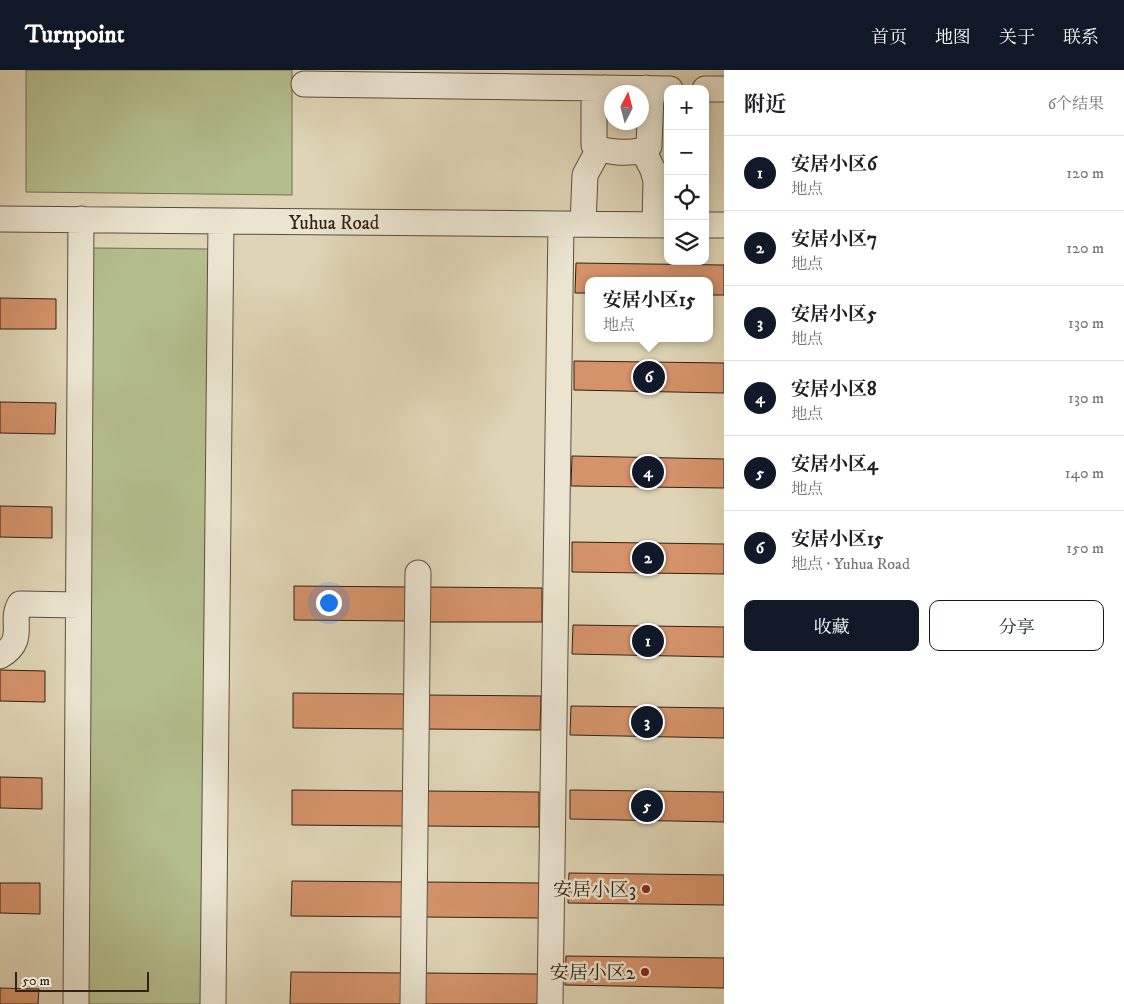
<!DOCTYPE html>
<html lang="zh">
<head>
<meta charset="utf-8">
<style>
  :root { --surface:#fff; --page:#f2f2f2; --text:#202124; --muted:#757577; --line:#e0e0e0; --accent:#111827 }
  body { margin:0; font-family:"IM FELL DW Pica","Noto Serif SC",serif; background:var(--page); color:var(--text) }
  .controls { position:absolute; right:15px; top:15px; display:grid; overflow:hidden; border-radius:10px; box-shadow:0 2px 12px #0003 }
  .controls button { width:45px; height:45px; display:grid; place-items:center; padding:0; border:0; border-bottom:1px solid var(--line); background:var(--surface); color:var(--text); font:25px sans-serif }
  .compass { position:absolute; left:604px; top:15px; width:45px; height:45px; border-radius:50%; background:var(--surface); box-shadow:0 2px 12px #0003; rotate:6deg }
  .scale { position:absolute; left:15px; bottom:12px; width:134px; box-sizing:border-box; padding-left:5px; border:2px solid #322114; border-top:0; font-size:14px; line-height:18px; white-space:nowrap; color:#322114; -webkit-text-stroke:4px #eae4d0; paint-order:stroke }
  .you { position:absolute; left:328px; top:532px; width:18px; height:18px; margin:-12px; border:4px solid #fff; border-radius:50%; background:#1a73e8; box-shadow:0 0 0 8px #1a73e833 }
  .badge { display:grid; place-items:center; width:32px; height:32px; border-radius:50%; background:var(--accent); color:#fff; font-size:16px; font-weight:700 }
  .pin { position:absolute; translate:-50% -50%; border:2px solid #fff; box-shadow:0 1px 5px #0006 }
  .popup { position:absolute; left:585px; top:207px; width:128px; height:65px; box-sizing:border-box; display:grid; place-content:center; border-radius:10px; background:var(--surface); filter:drop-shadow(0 1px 4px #0005); font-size:16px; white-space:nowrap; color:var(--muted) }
  .popup b { font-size:19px; color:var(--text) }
  .popup::after { content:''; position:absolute; left:50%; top:100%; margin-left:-10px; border:10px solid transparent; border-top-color:var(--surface) }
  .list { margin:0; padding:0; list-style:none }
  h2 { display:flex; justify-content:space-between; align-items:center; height:65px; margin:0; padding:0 20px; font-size:21px }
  h2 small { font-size:16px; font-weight:400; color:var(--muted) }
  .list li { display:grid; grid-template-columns:32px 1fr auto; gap:15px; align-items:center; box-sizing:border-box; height:75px; padding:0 20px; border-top:1px solid var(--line) }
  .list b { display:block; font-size:19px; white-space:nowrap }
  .list p { margin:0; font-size:16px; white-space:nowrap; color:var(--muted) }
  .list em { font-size:16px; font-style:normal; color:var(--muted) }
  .actions { display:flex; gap:10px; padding:15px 20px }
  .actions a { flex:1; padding:11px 0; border:1px solid var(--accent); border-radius:10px; text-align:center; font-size:18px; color:var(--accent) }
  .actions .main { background:var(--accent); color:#fff }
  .icon { flex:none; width:28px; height:28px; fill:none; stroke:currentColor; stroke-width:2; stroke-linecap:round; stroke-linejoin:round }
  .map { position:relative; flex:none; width:724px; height:934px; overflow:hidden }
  header { display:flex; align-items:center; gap:30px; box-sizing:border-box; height:70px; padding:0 25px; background:var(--accent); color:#fff }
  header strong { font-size:24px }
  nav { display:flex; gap:28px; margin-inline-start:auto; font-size:18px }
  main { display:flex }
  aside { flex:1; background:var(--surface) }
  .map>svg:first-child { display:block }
  .green { fill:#b4bd8c; stroke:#736f50 }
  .building { fill:#d5936b; stroke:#322114 }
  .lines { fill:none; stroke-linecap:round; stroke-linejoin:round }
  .minor-casing { stroke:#5d4e3c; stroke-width:27 }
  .minor { stroke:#eae4d0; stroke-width:25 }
  .poi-dot { fill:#8f2418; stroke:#eae4d0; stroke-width:2 }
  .labels { text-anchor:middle; stroke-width:5; stroke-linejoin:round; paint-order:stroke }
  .street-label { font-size:19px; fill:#322114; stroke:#eae4d0 }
  .poi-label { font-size:19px; fill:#322114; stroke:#eae4d0; text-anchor:end }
</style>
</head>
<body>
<header>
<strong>Turnpoint</strong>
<nav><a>首页</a><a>地图</a><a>关于</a><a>联系</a></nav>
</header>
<main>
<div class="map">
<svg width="724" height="934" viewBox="0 0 724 934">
  <rect width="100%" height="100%" fill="#dfd5b6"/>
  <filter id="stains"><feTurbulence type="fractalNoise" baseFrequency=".004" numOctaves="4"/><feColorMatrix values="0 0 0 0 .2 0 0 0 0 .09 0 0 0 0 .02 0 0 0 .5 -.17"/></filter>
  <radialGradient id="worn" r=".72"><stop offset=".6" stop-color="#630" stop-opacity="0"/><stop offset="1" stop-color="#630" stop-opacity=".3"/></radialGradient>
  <!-- green -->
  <path class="green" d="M26,0H292V125L26,122Z
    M91,178L212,179L208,934H85Z"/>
  <!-- building -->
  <path class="building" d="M576,193L724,195V225H709V211H589V223H575Z
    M0,228L56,229V259H0Z
    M574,291L724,293V323L574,320Z
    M0,332L56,333L55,364L0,363Z
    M572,386L724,389V418L571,416Z
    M0,436L52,437V468L0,467Z
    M572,472L724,474V504L572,502Z
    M294,516L410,517L409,551L294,550Z
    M426,517L542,518V552H426Z
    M573,555L724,557V587L572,584Z
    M0,600L45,601V632L0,631Z
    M293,623L408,624V659L293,658Z
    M424,625L541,626L540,660L424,659Z
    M571,636L724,638V668L570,665Z
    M0,707L42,708V739L0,738Z
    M292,720L407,721V756L292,755Z
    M570,720L724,722V752L570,749Z
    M423,721L539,722V757L423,756Z
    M569,803L724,805V835L568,833Z
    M292,811L407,812V847L291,846Z
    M423,812L539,813V848L423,847Z
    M0,813H40V844L0,843Z
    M566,886L724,888V918L565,915Z
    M291,902L406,903V934H290Z
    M422,903L538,904V934H422Z
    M0,918L39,919L38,934H0Z"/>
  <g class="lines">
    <!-- minor casing -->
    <g class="minor-casing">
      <path id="minor" d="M304,14L670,19
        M605,18L598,24L594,33V75C603,83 630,84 642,80C643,80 648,76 649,76L651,25L646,18
        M705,19H724
        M643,80L653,100L656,111L655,154
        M0,149L668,155
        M583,154L585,105L599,79
        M705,155H724
        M0,586C28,570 9,551 20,534L78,535
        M76,934L81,149
        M213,934L221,151
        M413,934L418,503
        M550,934L561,154"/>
    </g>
    <!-- minor -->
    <use href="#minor" class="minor"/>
  </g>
  <!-- markers -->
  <g class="poi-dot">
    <circle cx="646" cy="819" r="5"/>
    <circle cx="645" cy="902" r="5"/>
  </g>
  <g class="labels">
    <!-- street labels -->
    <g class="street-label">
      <text x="334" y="159">Yuhua Road</text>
    </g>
    <!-- poi labels -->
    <g class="poi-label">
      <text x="636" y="826">安居小区3</text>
      <text x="635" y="909">安居小区2</text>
    </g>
  </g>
  <rect width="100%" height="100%" filter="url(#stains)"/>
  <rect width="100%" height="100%" fill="url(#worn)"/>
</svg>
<div class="controls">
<button>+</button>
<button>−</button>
<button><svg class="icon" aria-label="locate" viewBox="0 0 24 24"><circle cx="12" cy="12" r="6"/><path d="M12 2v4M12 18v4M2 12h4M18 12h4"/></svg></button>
<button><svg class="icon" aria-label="layers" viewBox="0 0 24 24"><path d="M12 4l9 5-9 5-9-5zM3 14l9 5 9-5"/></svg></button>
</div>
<svg class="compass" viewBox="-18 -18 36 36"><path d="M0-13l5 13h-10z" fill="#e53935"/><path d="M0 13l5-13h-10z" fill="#757577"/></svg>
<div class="scale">50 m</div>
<div class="you"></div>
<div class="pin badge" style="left:648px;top:571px">1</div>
<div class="pin badge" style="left:648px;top:488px">2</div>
<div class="pin badge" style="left:647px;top:652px">3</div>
<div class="pin badge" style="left:648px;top:402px">4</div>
<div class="pin badge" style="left:647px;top:736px">5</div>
<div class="pin badge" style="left:649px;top:307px">6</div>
<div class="popup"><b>安居小区15</b>地点</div>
</div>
<aside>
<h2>附近<small>6个结果</small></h2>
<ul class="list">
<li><span class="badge">1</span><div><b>安居小区6</b><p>地点</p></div><em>120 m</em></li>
<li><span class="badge">2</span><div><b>安居小区7</b><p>地点</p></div><em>120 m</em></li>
<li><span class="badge">3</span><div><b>安居小区5</b><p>地点</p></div><em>130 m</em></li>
<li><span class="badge">4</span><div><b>安居小区8</b><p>地点</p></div><em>130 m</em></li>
<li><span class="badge">5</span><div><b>安居小区4</b><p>地点</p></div><em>140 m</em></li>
<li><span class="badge">6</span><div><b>安居小区15</b><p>地点 · Yuhua Road</p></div><em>150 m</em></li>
</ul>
<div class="actions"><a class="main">收藏</a><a>分享</a></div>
</aside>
</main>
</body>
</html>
